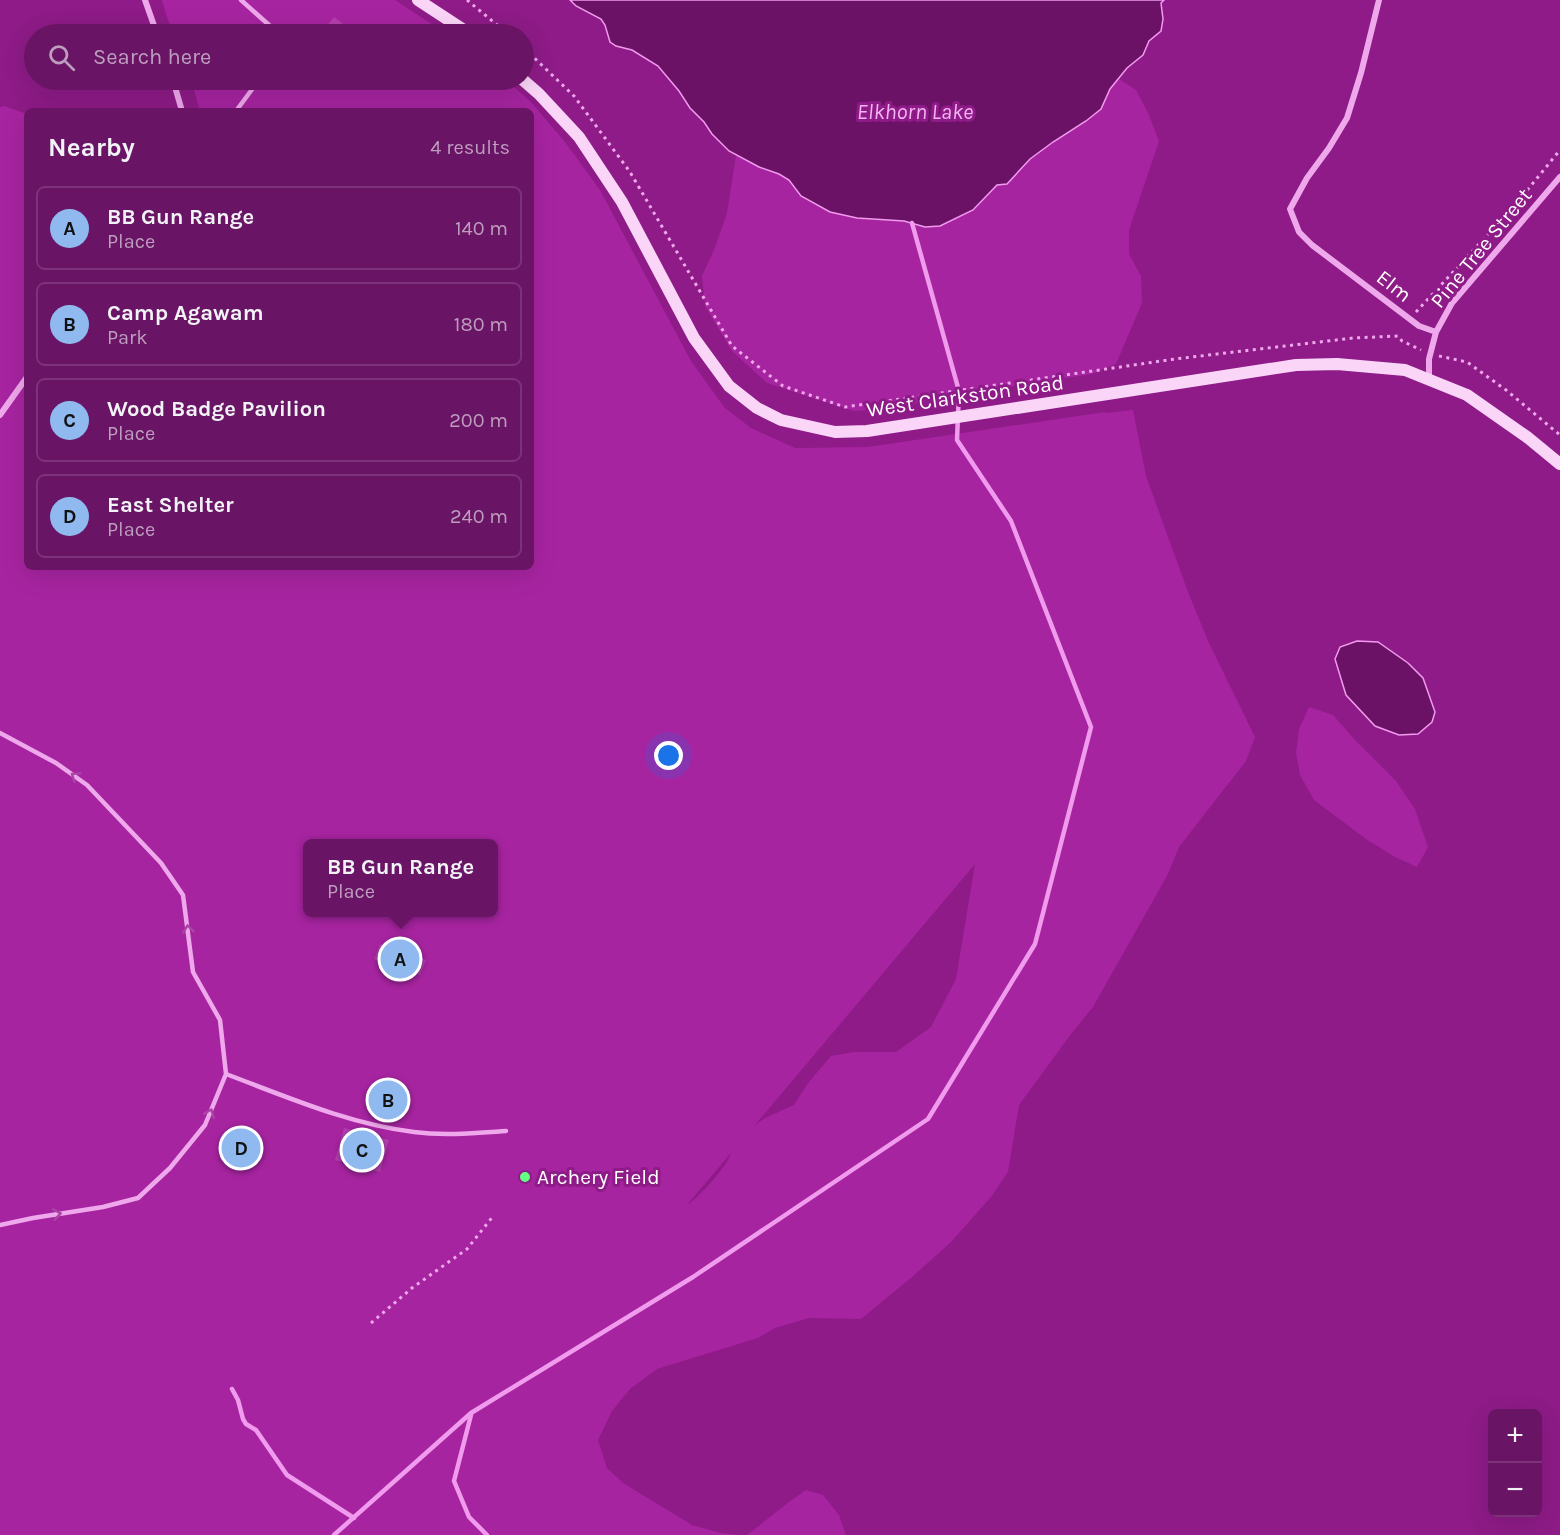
<!DOCTYPE html>
<html lang="en">
<head>
<meta charset="utf-8">
<style>
  :root { --surface:#6a1465; --page:#6f1d6b; --text:#f1f3f6; --muted:#be9ebf; --line:#7d3379; --accent:#90b9f0 }
  body { margin:0; font-family:Karla,sans-serif; background:var(--page); color:var(--text) }
  .controls { position:absolute; right:18px; bottom:18px; display:grid; overflow:hidden; border-radius:9px; box-shadow:0 6px 24px #0002 }
  .controls button { width:54px; height:54px; display:grid; place-items:center; padding:0; border:0; border-bottom:2px solid var(--line); background:var(--surface); color:var(--text); font:30px sans-serif }
  .you { position:absolute; left:669px; top:756px; width:21px; height:21px; margin:-15px; border:4px solid #fff; border-radius:50%; background:#1a73e8; box-shadow:0 0 0 9px #1a73e833 }
  .badge { display:grid; place-items:center; width:39px; height:39px; border-radius:50%; background:var(--accent); color:#111; font-size:20px; font-weight:700 }
  .pin { position:absolute; translate:-50% -50%; border:3px solid #fff; box-shadow:0 2px 6px #0006 }
  .popup { position:absolute; left:303px; top:839px; width:195px; height:78px; box-sizing:border-box; display:grid; place-content:center; border-radius:9px; background:var(--surface); filter:drop-shadow(0 2px 4px #0005); font-size:20px; white-space:nowrap; color:var(--muted) }
  .popup b { font-size:22px; color:var(--text) }
  .popup::after { content:''; position:absolute; left:50%; top:100%; margin-left:-12px; border:12px solid transparent; border-top-color:var(--surface) }
  .list { margin:0; padding:0; list-style:none }
  h2 { display:flex; justify-content:space-between; align-items:center; height:78px; margin:0; padding:0 24px; font-size:26px }
  h2 small { font-size:20px; font-weight:400; color:var(--muted) }
  .list li { display:grid; grid-template-columns:39px 1fr auto; gap:18px; align-items:center; box-sizing:border-box; height:84px; margin:0 12px 12px; padding:0 12px; border:2px solid var(--line); border-radius:9px }
  .list b { display:block; font-size:22px; white-space:nowrap }
  .list p { margin:0; font-size:20px; white-space:nowrap; color:var(--muted) }
  .list em { font-size:20px; font-style:normal; color:var(--muted) }
  .icon { flex:none; width:33px; height:33px; fill:none; stroke:currentColor; stroke-width:2; stroke-linecap:round; stroke-linejoin:round }
  .map { position:relative; flex:none; width:1560px; height:1535px; overflow:hidden }
  .search { position:absolute; background:var(--surface); box-shadow:0 6px 24px #0002; left:24px; top:24px; width:510px; height:66px; display:flex; align-items:center; gap:15px; box-sizing:border-box; padding:0 21px; border-radius:33px; color:var(--muted); font-size:22px }
  .panel { position:absolute; background:var(--surface); box-shadow:0 6px 24px #0002; left:24px; top:108px; width:510px; height:462px; border-radius:9px }
  .map>svg:first-child { display:block }
  .green { fill:#a724a1; fill-rule:evenodd }
  .water { fill:#6c1266; stroke:#f09bed; stroke-width:1.5 }
  .lines { fill:none; stroke-linecap:round; stroke-linejoin:round }
  .stream { stroke:#f09bed; stroke-width:4.5 }
  .building { fill:#b43faf }
  .path { stroke:#eea8eb; stroke-width:3; stroke-dasharray:3 4.5; stroke-linecap:butt }
  .service { stroke:#eea8eb; stroke-width:4.5 }
  .minor { stroke:#eea8eb; stroke-width:6 }
  .secondary { stroke:#fad5f8; stroke-width:12 }
  .oneway { stroke:#ab45a5 }
  .poi-dot { fill:#65ff84; stroke:#8e1b87; stroke-width:2 }
  .labels { text-anchor:middle; stroke-width:6; stroke-linejoin:round; paint-order:stroke }
  .street-label { font-size:21px; fill:#fff; stroke:#8e1b87 }
  .poi-label { font-size:21px; fill:#fff; stroke:#8e1b87; text-anchor:start }
  .water-label { font-size:22px; font-style:italic; fill:#f5b4f2; stroke:#8e1b87 }
</style>
</head>
<body>
<div class="map">
<svg width="1560" height="1535" viewBox="0 0 1560 1535">
  <rect width="100%" height="100%" fill="#8e1b87"/>
  <!-- green -->
  <path class="green" d="M162,0H395L447,34H174L167,17Z
    M1119,79L1136,90L1149,115L1159,141L1129,230V254L1141,276L1142,303L1116,364L1092,374L932,399L905,407L854,411L767,383L732,351L705,306L702,276L714,250L727,213L736,155L759,167L779,174L790,180L797,191L806,200L830,212L843,215L878,220L904,221L912,223L953,219L973,210L997,185H1003L1012,179L1030,159L1053,142L1086,121L1101,109L1110,89Z
    M191,80H506L531,102L565,142L600,190L691,361L724,407L751,428L795,448L868,447L1105,412V413L1133,410L1146,476L1188,592L1208,641L1255,737L1246,761L1179,847L1168,874L1093,1007L1071,1034L1019,1105L1008,1172L991,1197L951,1242L912,1277L861,1319L809,1318L775,1328L758,1338L657,1369L630,1389L612,1411L598,1440L607,1468L623,1483L692,1525L721,1533L740,1535H0V107L4,106L27,114V567H531V111H200ZM307,844H493V912H307ZM975,864L956,979L931,1027L896,1052H855L831,1056L808,1083L794,1105L765,1118L755,1125ZM731,1153C727,1167 699,1197 686,1206Z
    M1309,707L1333,715L1356,741L1396,781L1415,809L1428,847L1417,867L1395,857L1366,839L1314,800L1300,775L1296,753L1299,729Z
    M806,1490L823,1495L839,1515L846,1535H747C767,1520 785,1504 806,1490Z"/>
  <!-- water -->
  <path class="water" d="M570,0H1164L1161,3L1163,19L1161,31L1149,41L1143,55L1127,68L1110,89L1101,109L1086,121L1053,142L1030,159L1007,184L997,185L973,210L940,226L925,227L904,221L857,218L830,212L801,196L789,180L779,174L759,167L729,151L712,134L704,122L690,108L679,91L658,66L632,50L616,46L610,42L605,25L601,19L576,6Z
    M1357,641L1378,642L1408,663L1423,678L1435,712L1432,722L1418,734L1399,735L1375,726L1346,695L1335,659L1340,647Z"/>
  <g class="lines">
    <!-- stream -->
    <path class="stream" d="M232,1389L238,1400L243,1419L246,1424L256,1430L287,1475L354,1518
      M471,1415L454,1481L469,1517L487,1535
      M334,1535L471,1413L693,1277L928,1119L1035,944L1091,727L1011,521L957,440L959,391L912,223"/>
  </g>
  <!-- building -->
  <path class="building" d="M334,17L356,34L359,30L365,34H320Z
    M380,944L426,960L420,975L374,959Z
    M344,1128L389,1140L380,1172L335,1160Z
    M241,1134L255,1144L242,1162L228,1151Z"/>
  <g class="lines">
    <!-- path -->
    <path class="path" d="M467,0L508,34
      M524,48L574,96L630,172L732,346L783,386L845,407L1175,359L1353,338L1398,336L1402,341L1421,350
      M1416,312L1516,204L1560,150
      M1439,356L1467,362L1506,390L1560,435
      M371,1323L412,1288L467,1249L494,1215"/>
    <!-- service -->
    <path class="service" d="M241,0L279,34
      M236,111L259,80
      M0,733L56,763L87,785L161,863L183,895L193,972L220,1020L226,1074L205,1125L170,1168L138,1198L103,1207L33,1218L0,1225
      M226,1074C287,1097 349,1124 414,1132C444,1136 476,1133 506,1131"/>
    <!-- minor -->
    <path class="minor" d="M145,0L157,34
      M1379,0L1361,73L1347,118L1329,148L1307,178L1290,209L1299,232L1312,245L1419,326L1436,332
      M173,80L182,111
      M1429,380V359L1436,332L1452,303L1560,177
      M0,415L27,377"/>
    <!-- secondary -->
    <path class="secondary" d="M418,0L470,34
      M523,80L539,94L579,137L622,202L694,338L729,386L757,408L781,420L835,432L867,431L1296,365L1337,364L1405,370L1467,395L1527,437L1560,464"/>
  </g>
  <!-- one-way arrows -->
  <defs><path id="oneway-chevron" d="M-2-3.5L2.5 0L-2 3.5" fill="none" stroke-width="1.6" stroke-linecap="round" stroke-linejoin="round" transform="scale(1.5)"/></defs>
  <g class="oneway">
    <use href="#oneway-chevron" transform="translate(75 776) rotate(-145)"/>
    <use href="#oneway-chevron" transform="translate(188 929) rotate(-97)"/>
    <use href="#oneway-chevron" transform="translate(210 1113) rotate(-68)"/>
    <use href="#oneway-chevron" transform="translate(57 1214) rotate(-9)"/>
  </g>
  <!-- markers -->
  <circle class="poi-dot" cx="525" cy="1177" r="6"/>
  <g class="labels">
    <!-- street labels -->
    <g class="street-label">
      <text transform="translate(1481 248) rotate(-51)" y="7">Pine Tree Street</text>
      <text transform="translate(1394 286) rotate(38)" y="7">Elm</text>
      <text transform="translate(965 396) rotate(-8)" y="7">West Clarkston Road</text>
    </g>
    <!-- poi labels -->
    <g class="poi-label">
      <text x="537" y="1184">Archery Field</text>
    </g>
    <!-- water labels -->
    <g class="water-label">
      <text x="915" y="119">Elkhorn Lake</text>
    </g>
  </g>
</svg>
<div class="controls">
<button>+</button>
<button>−</button>
</div>
<div class="you"></div>
<div class="pin badge" style="left:400px;top:959px">A</div>
<div class="popup"><b>BB Gun Range</b>Place</div>
<div class="pin badge" style="left:388px;top:1100px">B</div>
<div class="pin badge" style="left:362px;top:1150px">C</div>
<div class="pin badge" style="left:241px;top:1148px">D</div>
<div class="search"><svg class="icon" aria-label="search" viewBox="0 0 24 24"><circle cx="10" cy="10" r="6"/><path d="M15 15l6 6"/></svg>Search here</div>
<section class="panel">
<h2>Nearby<small>4 results</small></h2>
<ul class="list">
<li><span class="badge">A</span><div><b>BB Gun Range</b><p>Place</p></div><em>140 m</em></li>
<li><span class="badge">B</span><div><b>Camp Agawam</b><p>Park</p></div><em>180 m</em></li>
<li><span class="badge">C</span><div><b>Wood Badge Pavilion</b><p>Place</p></div><em>200 m</em></li>
<li><span class="badge">D</span><div><b>East Shelter</b><p>Place</p></div><em>240 m</em></li>
</ul>
</section>
</div>
</body>
</html>
